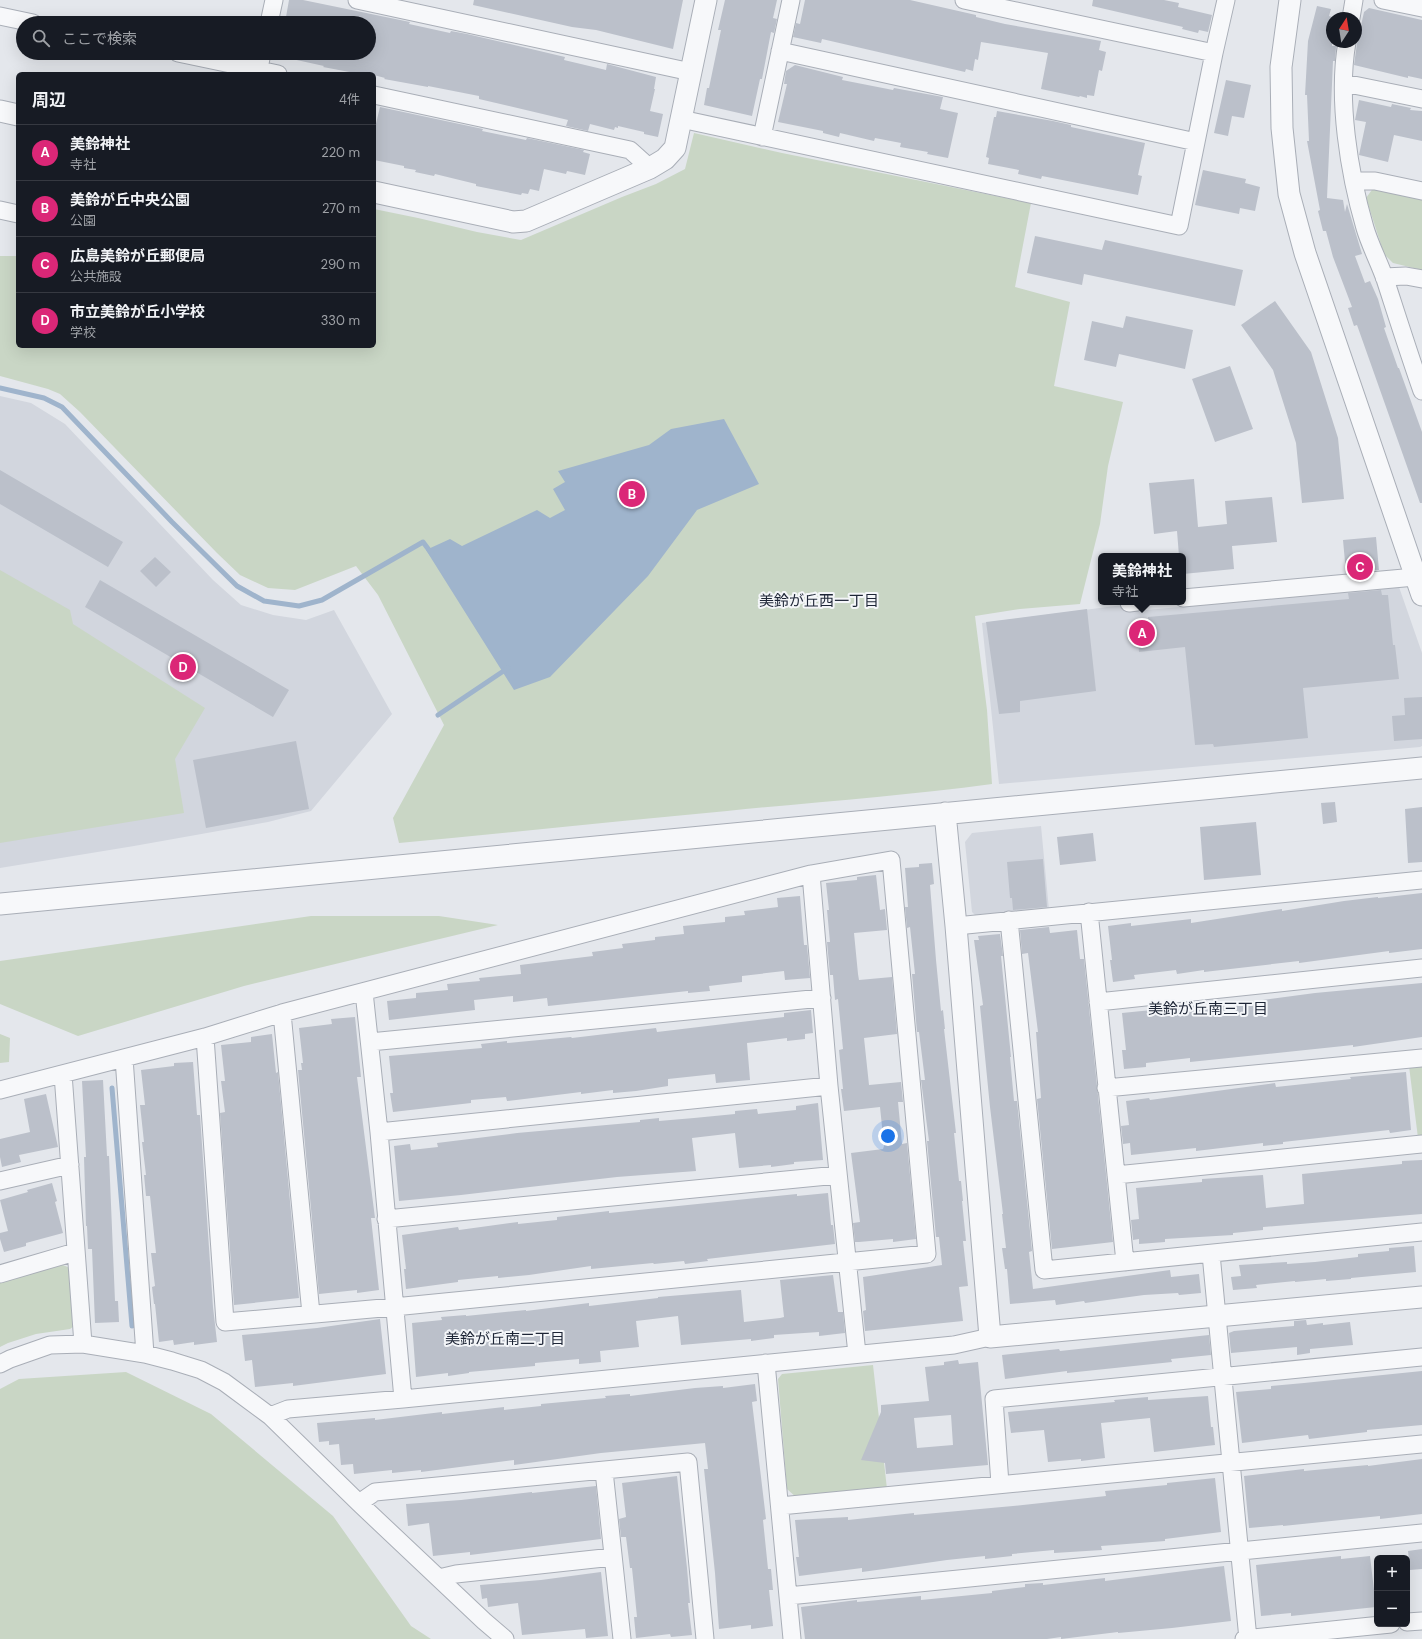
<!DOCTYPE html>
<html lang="ja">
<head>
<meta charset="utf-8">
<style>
  :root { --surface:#171b24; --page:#242831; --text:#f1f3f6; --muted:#9ea1a6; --line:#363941; --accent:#db2777 }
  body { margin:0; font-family:"DM Sans","Noto Sans JP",sans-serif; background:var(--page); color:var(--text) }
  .controls { position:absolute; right:12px; bottom:12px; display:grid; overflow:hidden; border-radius:6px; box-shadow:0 4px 16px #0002 }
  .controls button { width:36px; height:36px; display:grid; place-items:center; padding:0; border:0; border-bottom:1px solid var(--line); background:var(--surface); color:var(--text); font:20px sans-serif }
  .compass { position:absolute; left:1326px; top:12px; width:36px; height:36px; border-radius:50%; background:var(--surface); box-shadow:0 4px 16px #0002; rotate:12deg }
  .you { position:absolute; left:888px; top:1136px; width:14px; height:14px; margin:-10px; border:3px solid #fff; border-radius:50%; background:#1a73e8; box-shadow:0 0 0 6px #1a73e833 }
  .badge { display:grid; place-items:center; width:26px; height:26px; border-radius:50%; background:var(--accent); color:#fff; font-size:13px; font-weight:700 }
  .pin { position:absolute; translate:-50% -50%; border:2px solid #fff; box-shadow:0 1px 4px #0006 }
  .popup { position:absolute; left:1098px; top:553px; width:88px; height:52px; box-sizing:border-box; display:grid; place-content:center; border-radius:6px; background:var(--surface); filter:drop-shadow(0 1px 3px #0005); font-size:13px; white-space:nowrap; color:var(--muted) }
  .popup b { font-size:15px; color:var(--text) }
  .popup::after { content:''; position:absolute; left:50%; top:100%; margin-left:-8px; border:8px solid transparent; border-top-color:var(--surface) }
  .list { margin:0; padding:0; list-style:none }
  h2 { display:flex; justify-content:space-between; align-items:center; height:52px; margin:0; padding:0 16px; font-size:17px }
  h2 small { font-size:13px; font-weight:400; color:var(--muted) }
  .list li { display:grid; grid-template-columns:26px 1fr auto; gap:12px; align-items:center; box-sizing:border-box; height:56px; padding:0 16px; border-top:1px solid var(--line) }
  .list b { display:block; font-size:15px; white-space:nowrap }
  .list p { margin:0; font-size:13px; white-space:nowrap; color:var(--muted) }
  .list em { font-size:13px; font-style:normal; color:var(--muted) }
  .icon { flex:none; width:22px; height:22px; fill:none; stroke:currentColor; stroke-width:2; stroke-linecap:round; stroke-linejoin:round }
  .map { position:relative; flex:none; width:1422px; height:1639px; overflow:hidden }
  .search { position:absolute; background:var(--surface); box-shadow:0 4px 16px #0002; left:16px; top:16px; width:360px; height:44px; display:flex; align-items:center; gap:10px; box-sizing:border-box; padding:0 14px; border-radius:22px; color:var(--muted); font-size:15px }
  .panel { position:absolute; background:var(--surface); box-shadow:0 4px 16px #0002; left:16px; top:72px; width:360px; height:276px; border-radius:6px }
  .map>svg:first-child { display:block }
  .built { fill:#d2d6de }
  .green { fill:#c9d6c5 }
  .water { fill:#9fb4cc }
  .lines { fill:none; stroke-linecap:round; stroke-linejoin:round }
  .stream { stroke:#9fb4cc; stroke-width:5 }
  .building { fill:#bbc0ca; fill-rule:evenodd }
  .minor-casing { stroke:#a9aeb7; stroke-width:19 }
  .tertiary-casing { stroke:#a9aeb7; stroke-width:23 }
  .minor { stroke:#f7f8fa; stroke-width:17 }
  .tertiary { stroke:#f7f8fa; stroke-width:21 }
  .labels { text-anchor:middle; stroke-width:4; stroke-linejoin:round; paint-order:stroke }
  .neighbourhood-label { font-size:15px; fill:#1d2536; stroke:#f4f6f9 }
</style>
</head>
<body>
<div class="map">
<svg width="1422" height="1639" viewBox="0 0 1422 1639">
  <rect width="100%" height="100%" fill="#e4e7ec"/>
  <!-- built -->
  <path class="built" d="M0,396L31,403L65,424L213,580L241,605L273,615L306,620L334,610L392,714L311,811L268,822L134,846L0,868Z
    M1399,587L1422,653V746L1420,747L999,784L982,623L1123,605L1125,612Z
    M1041,826L1049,910L976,916L972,912L965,842L972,833Z"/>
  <!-- green -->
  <path class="green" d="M694,133L782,153L1031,203L1015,287L1070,302L1054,386L1123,402L1108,466L1100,524L1080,604L1020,609L975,616L987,710L992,784C904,796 815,802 727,811C617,821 508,833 399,843L393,818L444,725L378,595L356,566L295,590L268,588L240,575L217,553L80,412L60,394L48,389L0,376V256H18V346H374V209L418,218L477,232L521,240L622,197L656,184L685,169Z
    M1374,187L1422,197V270L1393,263L1384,254L1366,198Z
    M0,570L70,610L73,624L205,708L175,759L184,813L0,843Z
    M311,916H439L498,925L244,986L78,1036L0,1004V961Z
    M0,1034L10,1038L9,1062L0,1063Z
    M1422,1065V1138H1418L1409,1066Z
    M63,1265L70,1268L78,1323L70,1329L36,1334L8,1343L0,1347V1282Z
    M873,1365L887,1489L797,1498L787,1489L778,1379L782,1374Z
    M126,1372L211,1414L333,1516L411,1626L431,1639H0V1389L19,1379Z"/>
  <!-- water -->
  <path class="water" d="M724,419L759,484L697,510L648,576L550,677L514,690L426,550L450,539L462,546L537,510L550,518L565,510L553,489L565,482L558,471L649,445L671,429Z"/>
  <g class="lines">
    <!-- stream -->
    <path class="stream" d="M0,388L44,398L62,407L172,522L237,586L264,601L299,606L322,600L423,542L432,554
      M438,715L508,668
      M112,1088L132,1326"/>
  </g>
  <!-- building -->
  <path class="building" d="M289,0H303L410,22L409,24L450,33L451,31L467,34L565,57L564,60L606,70L607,64L656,77L654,89H655L650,111L663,114L658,137L644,134V132L618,126V128L615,127L614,130L590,124L588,131L566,126L568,120L479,99V96L428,86V87L384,79L385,78L374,75V74H360L323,67L324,66L292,59L293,53H369V23H309L294,20L286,17Z
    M474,0H683L673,49L596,30L572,27L473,5Z
    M725,0H777L773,18L777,19L774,33L771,32L762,79H760L752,116L704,105L707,88H709L721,30H718Z
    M805,0H910L976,15V17L1005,24L1101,41L1099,50L1106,52L1102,71L1099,70L1094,96L1087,95V98L1080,96L1079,97L1041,89L1048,53L981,42L978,60L975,59L973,71L966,69L965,72L822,39L821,43L793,37L796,23L800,24Z
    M1093,0H1164L1179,3L1178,7L1212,15L1208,32L1199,30L1198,33L1182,29L1183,27L1092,6Z
    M1317,6L1331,9L1329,16L1332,17V46H1336L1335,61H1333L1327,198L1343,200L1345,212L1347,204L1362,254L1355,256L1365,283L1370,281L1378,299L1386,327L1384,328L1398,368H1399L1422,432V503H1420L1357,325L1354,326L1348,308L1352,307L1333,257L1326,231H1323L1318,211L1320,210L1307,141H1309L1307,95H1305L1308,41Z
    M1369,8L1422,20V79L1408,76V78L1354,65L1357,44L1364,12Z
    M795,65L843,77L842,80L893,90L894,88L943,97L940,109L958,113L948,158L927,154L928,152L900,147L901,143L875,138L874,141L840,133L839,137L823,133V131L778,122L787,84H784L786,71Z
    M1226,80L1251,85L1244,118L1232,116L1228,136L1214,133Z
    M1359,100L1391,107L1392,104L1411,108L1410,110L1422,111V141L1394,135L1388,162L1359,155L1366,122L1355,120Z
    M380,107L483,129L482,131L526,140L527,138L584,150L583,152L590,154L585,175L567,171L566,174L544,169L539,191L530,189L528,194L522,193L521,195L476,186V184L435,174L434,176L415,172L416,170L404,168V166L374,160V132Z
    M997,111L1053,121L1071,125V127L1145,143L1138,175L1142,176L1138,195L1042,176L1041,179L1018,174L1019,170L988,164L989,158L986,157L994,117H996Z
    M1203,170L1246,179L1245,183L1260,187L1255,211L1240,208L1239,214L1195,205Z
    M1035,236L1102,250L1105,240L1243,270L1235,306L1084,274L1082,285L1027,273Z
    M1275,301L1311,352L1338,438L1344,499L1302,503L1296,443L1273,370L1241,325Z
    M1126,316L1193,330L1185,369L1119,354L1116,367L1084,360L1092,321L1123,328Z
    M1230,366L1253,429L1215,442L1192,379Z
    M0,470L123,542L108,567L0,504Z
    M1194,479L1198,527L1227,524L1225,501L1272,497L1277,542L1232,546L1234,569L1183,574V556H1179L1177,531L1154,534L1149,483Z
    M1376,537L1379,570L1346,573L1343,540Z
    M155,557L171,572L156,587L140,571Z
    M100,580L289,690L273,717L85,607Z
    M1381,590L1382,595H1388L1393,645H1395L1399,679L1303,688L1308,738L1214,747L1213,744L1195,745L1185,647L1139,652L1136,620L1148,619V617L1349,599L1348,593Z
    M1087,609L1096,691L1020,701V712L999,714L986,622Z
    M1422,697V739L1394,741L1392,716L1405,715L1404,698Z
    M296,741L309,809L206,828L193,760Z
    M1335,802L1337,822L1323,824L1321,803Z
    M1422,807V862L1408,863L1405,809Z
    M1256,822L1261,875L1204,880L1200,827Z
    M1093,833L1096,861L1060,865L1057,837Z
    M1043,859L1047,907L1013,910L1012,898H1010L1007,862Z
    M932,863L934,884L930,885L936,960L941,1011L943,1010L945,1029H944L956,1133H954L959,1181H961L963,1201H962L966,1241H963L968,1286L959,1287L963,1321L865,1331L863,1311L866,1310L863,1277L942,1265L939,1237H936L927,1141H929L921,1080H925L919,1032H917L912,974H915L910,927L907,928L905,907H908L905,868L919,867V864Z
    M876,875L880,910L885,909L887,930L854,933L858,974L859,980L892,977L897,1034L864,1038L869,1085L901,1082L903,1102H898L902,1144L907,1143L916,1239L893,1242V1239L859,1242H855L853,1223L860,1222L851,1153L883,1149L884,1146L880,1107L844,1111L841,1089H843L839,1050L843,1049L838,999L835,1000L833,975H830L827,942H830L827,910H829L826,883L857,880V877Z
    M1422,893V949L1389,953V951L1299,963V961L1204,972V970L1177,974L1176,970L1134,975L1135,979L1113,982L1110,960H1112L1108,926L1131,923V926L1191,919V923L1282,909V911L1344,901L1378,897V898Z
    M800,896L804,945H807L810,978L785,980L784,971L742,976V982L709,986L710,991L688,993V991L548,1006L547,998L513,1002V996L474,1000L475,1010L389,1020L387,1001L416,998V993L448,990L447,984L480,981L479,978L521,974L520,965L593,956L592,952L623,948L622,944L655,940V937L684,934L683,926L725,922V917L745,915L744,911L778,907L777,898Z
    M1049,927L1050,933L1077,930L1080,959H1084L1113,1242L1052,1249L1037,1099L1041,1098L1036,1032H1038L1028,953L1022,954L1020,930Z
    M1000,934L1003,956H1001L1011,1057H1010L1014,1101H1017L1032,1251L1029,1252L1033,1289L1170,1270L1171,1277L1199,1274L1201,1293L1179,1295L1178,1293L1144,1295L1085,1303L1084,1301L1056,1305L1055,1300L1010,1304L1007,1269H1005L1002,1248H1006L1002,1214H1003L990,1107L980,1006L983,1005L974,940H979L978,936Z
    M1422,983V1037L1353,1047V1045L1190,1062V1058L1146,1063V1067L1124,1069L1122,1050H1126L1122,1013L1202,1005V1008L1315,993Z
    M811,1010L813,1033L805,1034V1039L787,1041V1038L747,1043L750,1080L716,1083L715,1074L668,1079V1086L636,1091L613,1093V1090L581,1094V1092L507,1101L506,1097L471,1100V1103L393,1112L390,1093H393L389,1056L482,1048L481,1044L507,1041V1043L571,1037L572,1038L656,1028L657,1032L784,1017V1013Z
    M355,1017L361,1077H357L375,1218H371L379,1290L357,1293V1290L319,1294L298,1070H302L301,1063H303L299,1028L332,1024L331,1019Z
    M272,1034L276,1073L278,1072L299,1298L234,1305L220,1113L225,1112L221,1081H225L221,1045L251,1042V1037Z
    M193,1062L197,1115H200L213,1307L217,1342L194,1345V1342L174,1345L173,1340L159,1342L155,1304H154L152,1287L155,1286L151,1253H156L150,1196H146L144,1175H146L142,1142H144L140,1105H145L141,1070L174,1066V1063Z
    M1406,1072L1411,1130L1390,1133L1389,1130L1283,1142V1144L1263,1146V1143L1196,1151V1148L1131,1155L1130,1143L1123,1144L1121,1126L1129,1125L1126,1101L1149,1098L1150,1100L1275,1083L1276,1087L1351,1079L1350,1077Z
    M103,1080L107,1156H109L115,1301H118L119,1322L95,1323L92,1249H88L87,1226H86L84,1157H86L82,1081Z
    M46,1094L58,1147L19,1155L21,1162L2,1167L0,1157V1139L30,1132L24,1099Z
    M818,1103L823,1160L794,1162V1164L771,1167V1165L739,1168L735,1133L692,1138L696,1171L617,1177L461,1195L399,1201L394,1146L410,1144L411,1150L438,1147L437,1143L517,1133L640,1122V1120L659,1118V1121L694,1118L735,1114V1111L757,1109L758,1114L796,1110V1106Z
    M1422,1160V1214L1263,1227V1230L1233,1233V1235L1165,1239V1242L1139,1244V1239L1133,1240L1131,1220L1139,1219L1136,1188L1202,1182V1179L1263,1175L1266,1208L1304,1204L1302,1174L1402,1164V1161Z
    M52,1183L57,1201L55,1202L63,1233L26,1243V1246L4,1252L0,1239V1233L8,1231L0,1200L28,1192L27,1190Z
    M828,1193L831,1225H833L835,1244L707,1259L708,1261L685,1264L684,1261L654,1264L653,1263L591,1269V1266L529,1275L498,1278V1276L458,1280V1282L406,1289L404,1269H406L402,1235L458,1227L459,1230L518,1222V1224L557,1220V1217L609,1211V1213L797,1194V1196Z
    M1414,1246L1416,1272L1351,1278V1279L1326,1281V1279L1295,1282V1281L1256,1285L1257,1288L1233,1290L1231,1277L1241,1276L1239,1265L1287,1262V1264L1315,1262L1358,1257V1254L1389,1251V1248Z
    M833,1275L838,1312H843L845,1333L819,1336V1332L774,1335V1338L751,1341V1339L681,1345L678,1316L636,1321L639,1347L600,1351L601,1362L579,1364V1359L535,1363V1366L469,1372V1373L448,1376V1373L416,1377L412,1323L442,1320L441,1317L466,1315V1316L526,1310V1311L589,1303V1306L658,1298V1297L741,1290L744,1322L780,1318L784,1317L780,1280Z
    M380,1319L386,1374L293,1386V1383L255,1387L252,1360L245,1361L242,1335L317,1328Z
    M1306,1320L1307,1325L1323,1323V1325L1350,1322L1353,1345L1310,1349V1353L1297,1355V1347L1231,1353L1229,1333L1234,1331L1294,1326V1321Z
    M1209,1335L1211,1355L1171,1359L1172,1362L1067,1373V1371L1005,1379L1002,1355L1059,1349L1060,1351Z
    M958,1360L959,1364L978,1362L988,1465L886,1474L885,1463L861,1460L881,1412V1405L929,1401L925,1367L944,1365V1362ZM951,1415L953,1445L917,1448L914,1418Z
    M1422,1371V1425L1367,1430V1432L1309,1439L1308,1435L1242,1443L1236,1392L1271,1389V1386L1304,1383Z
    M755,1384L757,1401L752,1402L766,1519L763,1520L768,1569H771L773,1590H769L773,1626L751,1629V1625L719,1629L715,1573L704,1469H708L705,1443L601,1453L514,1465V1460L421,1472V1470L392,1473V1470L354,1474L353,1464L341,1465L339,1444L329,1445V1441L319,1442L317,1423L375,1418V1420L442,1412V1414L504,1407V1410L541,1406V1404L606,1398L605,1396L630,1394V1396L695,1388L723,1386V1388Z
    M1208,1396L1211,1427H1213L1215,1445L1154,1452L1150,1418L1101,1423L1105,1458L1081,1461V1459L1048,1462L1044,1430L1011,1433L1008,1412L1115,1402L1114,1400L1148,1397V1400Z
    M1422,1459V1514L1380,1519V1516L1283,1526V1525L1249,1528L1244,1476L1304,1469V1471L1368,1465V1466Z
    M677,1476L687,1568L690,1603H688L692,1635L671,1637L670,1634L636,1638L634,1617H637L632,1568H630L626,1537H621L619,1519L626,1517L622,1483Z
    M1215,1478L1221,1532L1165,1539V1541L1101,1546L1102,1550L1054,1553V1550L1012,1554V1556L985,1559V1556L947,1560L884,1569L862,1572V1568L799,1576L796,1557H799L795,1520L848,1517V1520L914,1513V1515L1013,1506L1106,1496L1105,1491L1167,1485V1483Z
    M596,1486L601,1539L470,1555V1552L433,1556L429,1523L408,1526L406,1504L461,1500L532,1492V1493Z
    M1422,1549V1569L1410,1570L1408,1551Z
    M1341,1556V1559L1370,1556L1376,1607L1291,1616V1613L1261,1616L1256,1565Z
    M1224,1566L1231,1621L1172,1628L1118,1633V1632L1061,1639V1637L1047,1639H805L801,1607L857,1600V1602L921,1596V1600L992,1593V1591L1025,1587V1584L1043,1583V1585L1105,1578V1581Z
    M601,1572L608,1636L586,1638L585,1629L522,1635L518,1603L488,1607L487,1598L482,1599L480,1585L541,1580Z"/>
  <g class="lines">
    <!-- minor casing -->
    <g class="minor-casing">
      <path id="minor" d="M357,0L691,72
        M964,0L1214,53
        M1383,0L1422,8
        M0,16L33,23
        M1351,18L1354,0
        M269,23L274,0
        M1347,42C1337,99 1349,173 1365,228C1370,245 1379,262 1385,279C1397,316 1409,354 1422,391
        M780,51L1196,142
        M178,53L278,74
        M258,74L262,53
        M1344,83L1422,99
        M374,95L630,150L650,168
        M681,119L1179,226L1214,53L1226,0
        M762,137L791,0
        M1354,181H1375L1422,191
        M0,210L18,214
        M1384,277L1406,276L1422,279
        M1183,598L1415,577
        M1129,603L1137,602
        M811,874L829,1086L857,1354
        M1089,912L1125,1262
        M1009,920L1044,1270L1422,1232
        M956,926L1422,880
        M364,992L379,1132L403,1399
        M1098,1002L1422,968
        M282,1013L311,1314
        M370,1042L822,998
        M124,1058L145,1354
        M63,1074L83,1344
        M1106,1088L1422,1058
        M0,1090L205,1037L282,1013L811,874L891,860L927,1254L394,1307L225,1322L205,1037
        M379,1132L829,1086
        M1116,1175L1422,1144
        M0,1181L70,1165
        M386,1219L838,1175
        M1211,1254L1248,1639
        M0,1274L75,1252
        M766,1363L792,1639
        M0,1364L10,1359L50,1345L83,1344L145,1354L172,1361L201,1370L224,1382L270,1416L359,1503L484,1621L505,1639
        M270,1416L288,1409L403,1399L954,1345L990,1337
        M604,1471L622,1639
        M1000,1484L994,1399L1422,1357
        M359,1503L375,1492L688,1462L705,1639
        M780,1506C994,1484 1208,1466 1422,1444
        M439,1578L456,1574L613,1557
        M788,1596L1422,1533
        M1407,1622L1422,1621
        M1244,1639L1391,1624"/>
    </g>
    <!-- tertiary casing -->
    <g class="tertiary-casing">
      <path id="tertiary" d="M1290,0L1281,67L1282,128L1289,194L1305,253L1422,595
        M0,111L18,115
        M374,192L513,222L526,221L650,168L665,159L675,148L706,0
        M945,813L956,926L990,1337L1422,1297
        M0,904L1422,768"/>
    </g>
    <!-- minor -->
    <use href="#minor" class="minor"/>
    <!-- tertiary -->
    <use href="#tertiary" class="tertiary"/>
  </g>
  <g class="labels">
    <!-- neighbourhood labels -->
    <g class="neighbourhood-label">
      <text x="819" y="606">美鈴が丘西一丁目</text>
      <text x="1208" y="1014">美鈴が丘南三丁目</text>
      <text x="505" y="1344">美鈴が丘南二丁目</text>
    </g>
  </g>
</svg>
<div class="controls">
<button>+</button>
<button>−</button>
</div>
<svg class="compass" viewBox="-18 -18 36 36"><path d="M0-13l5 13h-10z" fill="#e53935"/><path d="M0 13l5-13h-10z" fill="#9ea1a6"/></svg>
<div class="you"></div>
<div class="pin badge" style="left:1142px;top:633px">A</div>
<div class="popup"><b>美鈴神社</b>寺社</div>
<div class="pin badge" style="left:632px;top:494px">B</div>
<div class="pin badge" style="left:1360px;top:567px">C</div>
<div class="pin badge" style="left:183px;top:667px">D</div>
<div class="search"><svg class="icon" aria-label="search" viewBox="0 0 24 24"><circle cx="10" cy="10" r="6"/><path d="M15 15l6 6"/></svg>ここで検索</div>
<section class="panel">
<h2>周辺<small>4件</small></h2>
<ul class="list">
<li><span class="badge">A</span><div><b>美鈴神社</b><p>寺社</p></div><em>220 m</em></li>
<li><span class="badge">B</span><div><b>美鈴が丘中央公園</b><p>公園</p></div><em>270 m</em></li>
<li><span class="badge">C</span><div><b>広島美鈴が丘郵便局</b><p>公共施設</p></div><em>290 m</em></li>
<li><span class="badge">D</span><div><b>市立美鈴が丘小学校</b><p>学校</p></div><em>330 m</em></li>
</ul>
</section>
</div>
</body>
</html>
